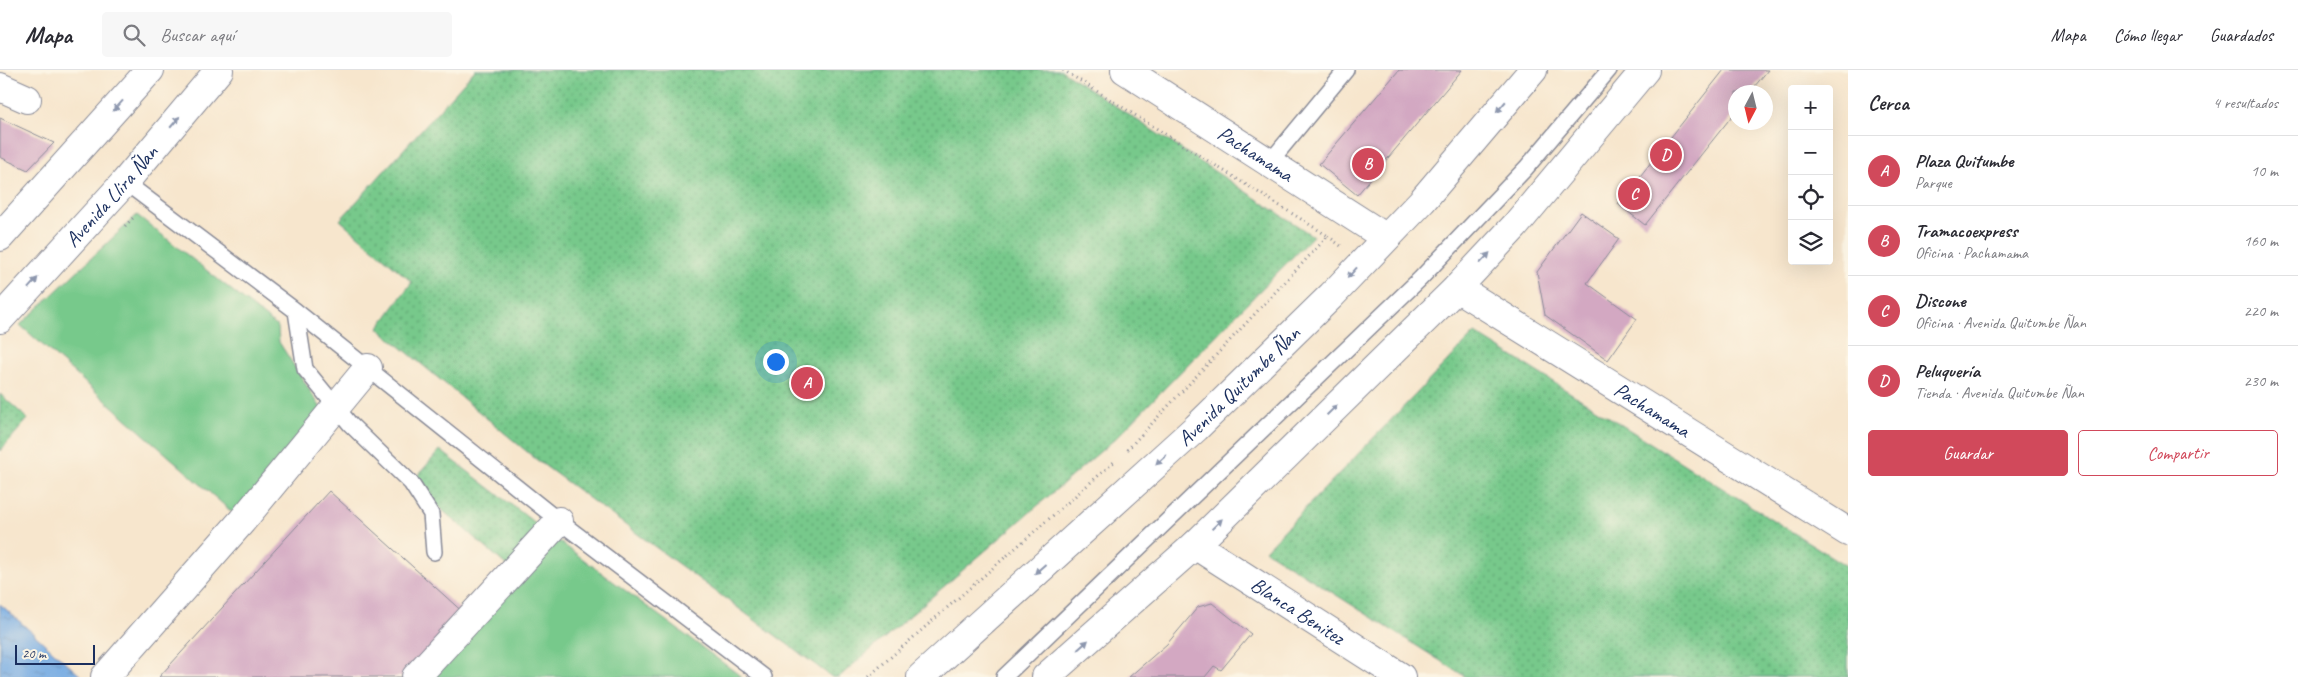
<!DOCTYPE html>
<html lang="es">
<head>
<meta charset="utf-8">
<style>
  :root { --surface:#fff; --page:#f7f7f7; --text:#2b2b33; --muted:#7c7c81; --line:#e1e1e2; --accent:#d1495b }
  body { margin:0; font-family:Caveat,sans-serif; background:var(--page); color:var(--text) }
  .controls { position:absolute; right:15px; top:15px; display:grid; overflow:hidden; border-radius:5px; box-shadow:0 5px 20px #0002 }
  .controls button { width:45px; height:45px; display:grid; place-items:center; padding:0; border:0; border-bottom:1px solid var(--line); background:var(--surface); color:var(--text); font:25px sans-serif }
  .compass { position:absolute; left:1728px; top:15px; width:45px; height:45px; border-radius:50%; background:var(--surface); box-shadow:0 5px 20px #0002; rotate:187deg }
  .scale { position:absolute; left:15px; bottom:12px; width:80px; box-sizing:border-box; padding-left:5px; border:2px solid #1b2f5e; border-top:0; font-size:14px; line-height:18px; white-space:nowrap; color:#1b2f5e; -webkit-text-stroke:4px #fcf5e5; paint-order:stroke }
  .you { position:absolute; left:775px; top:291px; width:18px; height:18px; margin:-12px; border:4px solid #fff; border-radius:50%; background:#1a73e8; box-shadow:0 0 0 8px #1a73e833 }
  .badge { display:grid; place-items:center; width:32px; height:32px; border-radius:50%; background:var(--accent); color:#fff; font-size:16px; font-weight:700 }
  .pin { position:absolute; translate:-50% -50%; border:2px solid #fff; box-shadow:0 1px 5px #0006 }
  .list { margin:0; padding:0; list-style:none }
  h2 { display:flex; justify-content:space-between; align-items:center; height:65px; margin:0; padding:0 20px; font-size:21px }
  h2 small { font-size:16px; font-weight:400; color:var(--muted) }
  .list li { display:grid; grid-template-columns:32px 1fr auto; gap:15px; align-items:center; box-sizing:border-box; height:70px; padding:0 20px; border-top:1px solid var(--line) }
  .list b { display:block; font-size:19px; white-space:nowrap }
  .list p { margin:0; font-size:16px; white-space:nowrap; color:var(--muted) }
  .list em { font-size:16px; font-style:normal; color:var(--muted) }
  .actions { display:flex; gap:10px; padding:15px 20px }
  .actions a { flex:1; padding:11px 0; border:1px solid var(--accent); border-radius:5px; text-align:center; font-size:18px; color:var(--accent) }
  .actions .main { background:var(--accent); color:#fff }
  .icon { flex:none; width:28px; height:28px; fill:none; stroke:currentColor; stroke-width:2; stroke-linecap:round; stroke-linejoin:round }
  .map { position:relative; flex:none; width:1848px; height:607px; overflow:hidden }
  header { display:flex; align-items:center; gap:30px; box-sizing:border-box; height:70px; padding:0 25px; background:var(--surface); border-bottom:1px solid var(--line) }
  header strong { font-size:24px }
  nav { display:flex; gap:28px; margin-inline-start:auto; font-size:18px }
  .search { width:350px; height:45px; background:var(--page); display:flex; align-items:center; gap:12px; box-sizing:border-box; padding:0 18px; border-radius:5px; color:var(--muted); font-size:19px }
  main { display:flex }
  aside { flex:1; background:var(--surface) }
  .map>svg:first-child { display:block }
  .grass { fill:#77c98b; stroke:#497c74 }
  .park { fill:url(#park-dots); stroke:#497c74 }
  .water { fill:url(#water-ripples); stroke:#486da0 }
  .building { fill:#d3a8c2 }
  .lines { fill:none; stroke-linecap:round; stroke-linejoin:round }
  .lane-casing { stroke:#898a96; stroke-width:18 }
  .street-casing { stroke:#898a96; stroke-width:30 }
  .secondary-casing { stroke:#898a96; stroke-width:30 }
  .primary-casing { stroke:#898a96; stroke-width:30 }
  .path { stroke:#898a96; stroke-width:3; stroke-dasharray:1 4; stroke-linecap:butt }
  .lane { stroke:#fff; stroke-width:15 }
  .street { stroke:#fff; stroke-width:28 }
  .secondary { stroke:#fff; stroke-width:28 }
  .primary { stroke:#fff; stroke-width:28 }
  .oneway { fill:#8d97ae }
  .labels { text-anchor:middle; stroke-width:5; stroke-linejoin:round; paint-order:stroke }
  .street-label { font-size:21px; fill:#1b2f5e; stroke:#fcf5e5 }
</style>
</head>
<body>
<header>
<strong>Mapa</strong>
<div class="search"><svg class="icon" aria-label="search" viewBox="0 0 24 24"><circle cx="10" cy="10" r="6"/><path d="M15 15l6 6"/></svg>Buscar aquí</div>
<nav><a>Mapa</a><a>Cómo llegar</a><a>Guardados</a></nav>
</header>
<main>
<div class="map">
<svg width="1848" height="607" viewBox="0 0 1848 607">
  <defs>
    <pattern id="park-dots" width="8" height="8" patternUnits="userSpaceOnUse" patternTransform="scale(1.25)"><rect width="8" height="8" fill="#77c98b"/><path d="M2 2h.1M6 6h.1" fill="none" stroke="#61a475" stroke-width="1.8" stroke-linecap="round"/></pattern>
    <pattern id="water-ripples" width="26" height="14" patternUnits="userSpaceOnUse" patternTransform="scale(1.25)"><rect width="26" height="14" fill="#76abe3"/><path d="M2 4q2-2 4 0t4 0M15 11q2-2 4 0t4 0" fill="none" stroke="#608cbb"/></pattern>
  </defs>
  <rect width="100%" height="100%" fill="#fcf5e5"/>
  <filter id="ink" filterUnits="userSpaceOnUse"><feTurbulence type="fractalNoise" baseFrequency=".02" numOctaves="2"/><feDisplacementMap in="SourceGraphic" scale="10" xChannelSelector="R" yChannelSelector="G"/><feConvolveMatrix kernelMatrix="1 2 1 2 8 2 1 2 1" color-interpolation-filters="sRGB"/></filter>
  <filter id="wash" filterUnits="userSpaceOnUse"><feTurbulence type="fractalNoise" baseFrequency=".0096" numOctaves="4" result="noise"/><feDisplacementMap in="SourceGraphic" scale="20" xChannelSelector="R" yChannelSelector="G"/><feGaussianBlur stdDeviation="1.12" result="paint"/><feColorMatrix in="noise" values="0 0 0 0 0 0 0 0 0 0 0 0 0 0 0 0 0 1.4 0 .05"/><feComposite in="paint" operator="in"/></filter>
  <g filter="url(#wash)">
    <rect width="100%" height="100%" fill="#f7e6cd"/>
    <!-- grass -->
    <path class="grass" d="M137,145L278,257L279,272L328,349L242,451L20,255Z
      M548,463L738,604L741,607H422Z"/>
    <!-- park -->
    <path class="park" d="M475,0H1061L1313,166L1116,368L839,607H832L537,390L378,258L412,212L340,150Z
      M1475,263L1848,497V607H1466L1265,480Z
      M0,324L28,349L0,381Z
      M440,380L548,463L513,501L411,413Z"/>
    <!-- water -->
    <path class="water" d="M0,534L82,607H0Z"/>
    <g id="blocks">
      <!-- building -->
      <path class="building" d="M1399,0H1462L1357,125L1319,94Z
        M1724,0H1768L1750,22H1736V41L1645,155L1618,134Z
        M0,48L54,73L28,100L0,87Z
        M1581,142L1619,169L1587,213L1637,249L1608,290L1545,245L1537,202Z
        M329,421L466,545L410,607H159Z
        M1212,533L1251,564L1221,600L1214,596L1205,607H1129L1167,574L1198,537Z"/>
    </g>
  </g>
  <g filter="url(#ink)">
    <use href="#blocks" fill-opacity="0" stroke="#898a96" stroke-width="1"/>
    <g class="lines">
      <!-- lane casing -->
      <g class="lane-casing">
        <path id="lane" d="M1269,93L1346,0
          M125,112L296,241L559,451L764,607
          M296,241L305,299L350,354L411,413L431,444L434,482
          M1004,607L1420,209L1526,98L1609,0"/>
      </g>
      <!-- street casing -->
      <g class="street-casing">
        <g id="street">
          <path id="s1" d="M1125,0L1385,167"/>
          <path d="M0,17L27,29"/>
          <path id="s2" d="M1457,218L1848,462"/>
          <path id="s3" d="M1195,475L1401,607"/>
          <path d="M105,607L242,451L368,298"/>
          <path d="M416,607L559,451"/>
        </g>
      </g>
      <!-- secondary casing -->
      <g class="secondary-casing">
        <g id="secondary">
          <path d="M0,167L150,0"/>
          <path id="s4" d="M0,249L125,112L219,0"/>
        </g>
      </g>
      <!-- primary casing -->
      <g class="primary-casing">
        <g id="primary">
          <path id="s5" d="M921,607L1196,358L1332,225L1422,131L1533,0"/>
          <path d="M1046,607L1195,475L1457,218L1515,156L1645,0"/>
        </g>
      </g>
      <!-- path -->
      <path class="path" d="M1063,0L1328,166L1126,381
        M125,156L135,146
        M1328,166L1341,176
        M868,607L1114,392"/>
      <!-- lane -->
      <use href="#lane" class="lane"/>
      <!-- street -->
      <use href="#street" class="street"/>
      <!-- secondary -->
      <use href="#secondary" class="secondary"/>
      <!-- primary -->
      <use href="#primary" class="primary"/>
    </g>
    <!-- one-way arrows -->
    <defs><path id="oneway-solid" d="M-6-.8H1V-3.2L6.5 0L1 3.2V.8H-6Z" transform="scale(1.25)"/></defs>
    <g class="oneway">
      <use href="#oneway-solid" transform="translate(118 36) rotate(132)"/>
      <use href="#oneway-solid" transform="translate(1501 37) rotate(130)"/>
      <use href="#oneway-solid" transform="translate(175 52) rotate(-50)"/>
      <use href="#oneway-solid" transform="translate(1485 188) rotate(-47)"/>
      <use href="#oneway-solid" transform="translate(1352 203) rotate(132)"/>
      <use href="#oneway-solid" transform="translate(33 213) rotate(-48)"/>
      <use href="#oneway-solid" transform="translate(1332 340) rotate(-44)"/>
      <use href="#oneway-solid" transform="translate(1161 390) rotate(138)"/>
      <use href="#oneway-solid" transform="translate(1217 454) rotate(-44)"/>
      <use href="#oneway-solid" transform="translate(1040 499) rotate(138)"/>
      <use href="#oneway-solid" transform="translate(1083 575) rotate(-42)"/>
    </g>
  </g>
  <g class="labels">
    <!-- street labels -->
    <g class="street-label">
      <text dy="7" stroke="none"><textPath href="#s1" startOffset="155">Pachamama</textPath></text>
      <text dy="7" stroke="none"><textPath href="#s4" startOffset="166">Avenida Llira Ñan</textPath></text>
      <text dy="7" stroke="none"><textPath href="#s5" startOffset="431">Avenida Quitumbe Ñan</textPath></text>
      <text dy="7" stroke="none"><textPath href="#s2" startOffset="230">Pachamama</textPath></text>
      <text dy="7" stroke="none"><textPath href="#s3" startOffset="122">Blanca Benitez</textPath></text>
    </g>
  </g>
</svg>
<div class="controls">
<button>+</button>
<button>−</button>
<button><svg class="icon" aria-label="locate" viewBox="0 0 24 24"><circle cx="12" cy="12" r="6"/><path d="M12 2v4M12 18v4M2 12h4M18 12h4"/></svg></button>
<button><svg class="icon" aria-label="layers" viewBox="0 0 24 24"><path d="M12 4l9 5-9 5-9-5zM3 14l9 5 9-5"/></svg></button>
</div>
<svg class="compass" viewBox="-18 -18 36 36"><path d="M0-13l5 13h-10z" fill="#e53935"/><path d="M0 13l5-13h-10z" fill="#7c7c81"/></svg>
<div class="scale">20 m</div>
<div class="you"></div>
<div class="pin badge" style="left:807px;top:313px">A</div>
<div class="pin badge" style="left:1368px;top:94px">B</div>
<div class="pin badge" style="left:1634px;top:124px">C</div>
<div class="pin badge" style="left:1666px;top:85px">D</div>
</div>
<aside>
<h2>Cerca<small>4 resultados</small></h2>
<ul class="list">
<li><span class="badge">A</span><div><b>Plaza Quitumbe</b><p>Parque</p></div><em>10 m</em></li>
<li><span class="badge">B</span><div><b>Tramacoexpress</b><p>Oficina · Pachamama</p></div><em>160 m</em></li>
<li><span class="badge">C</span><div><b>Discone</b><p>Oficina · Avenida Quitumbe Ñan</p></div><em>220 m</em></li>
<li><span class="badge">D</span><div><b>Peluquería</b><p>Tienda · Avenida Quitumbe Ñan</p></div><em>230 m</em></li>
</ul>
<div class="actions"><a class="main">Guardar</a><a>Compartir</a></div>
</aside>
</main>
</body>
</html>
